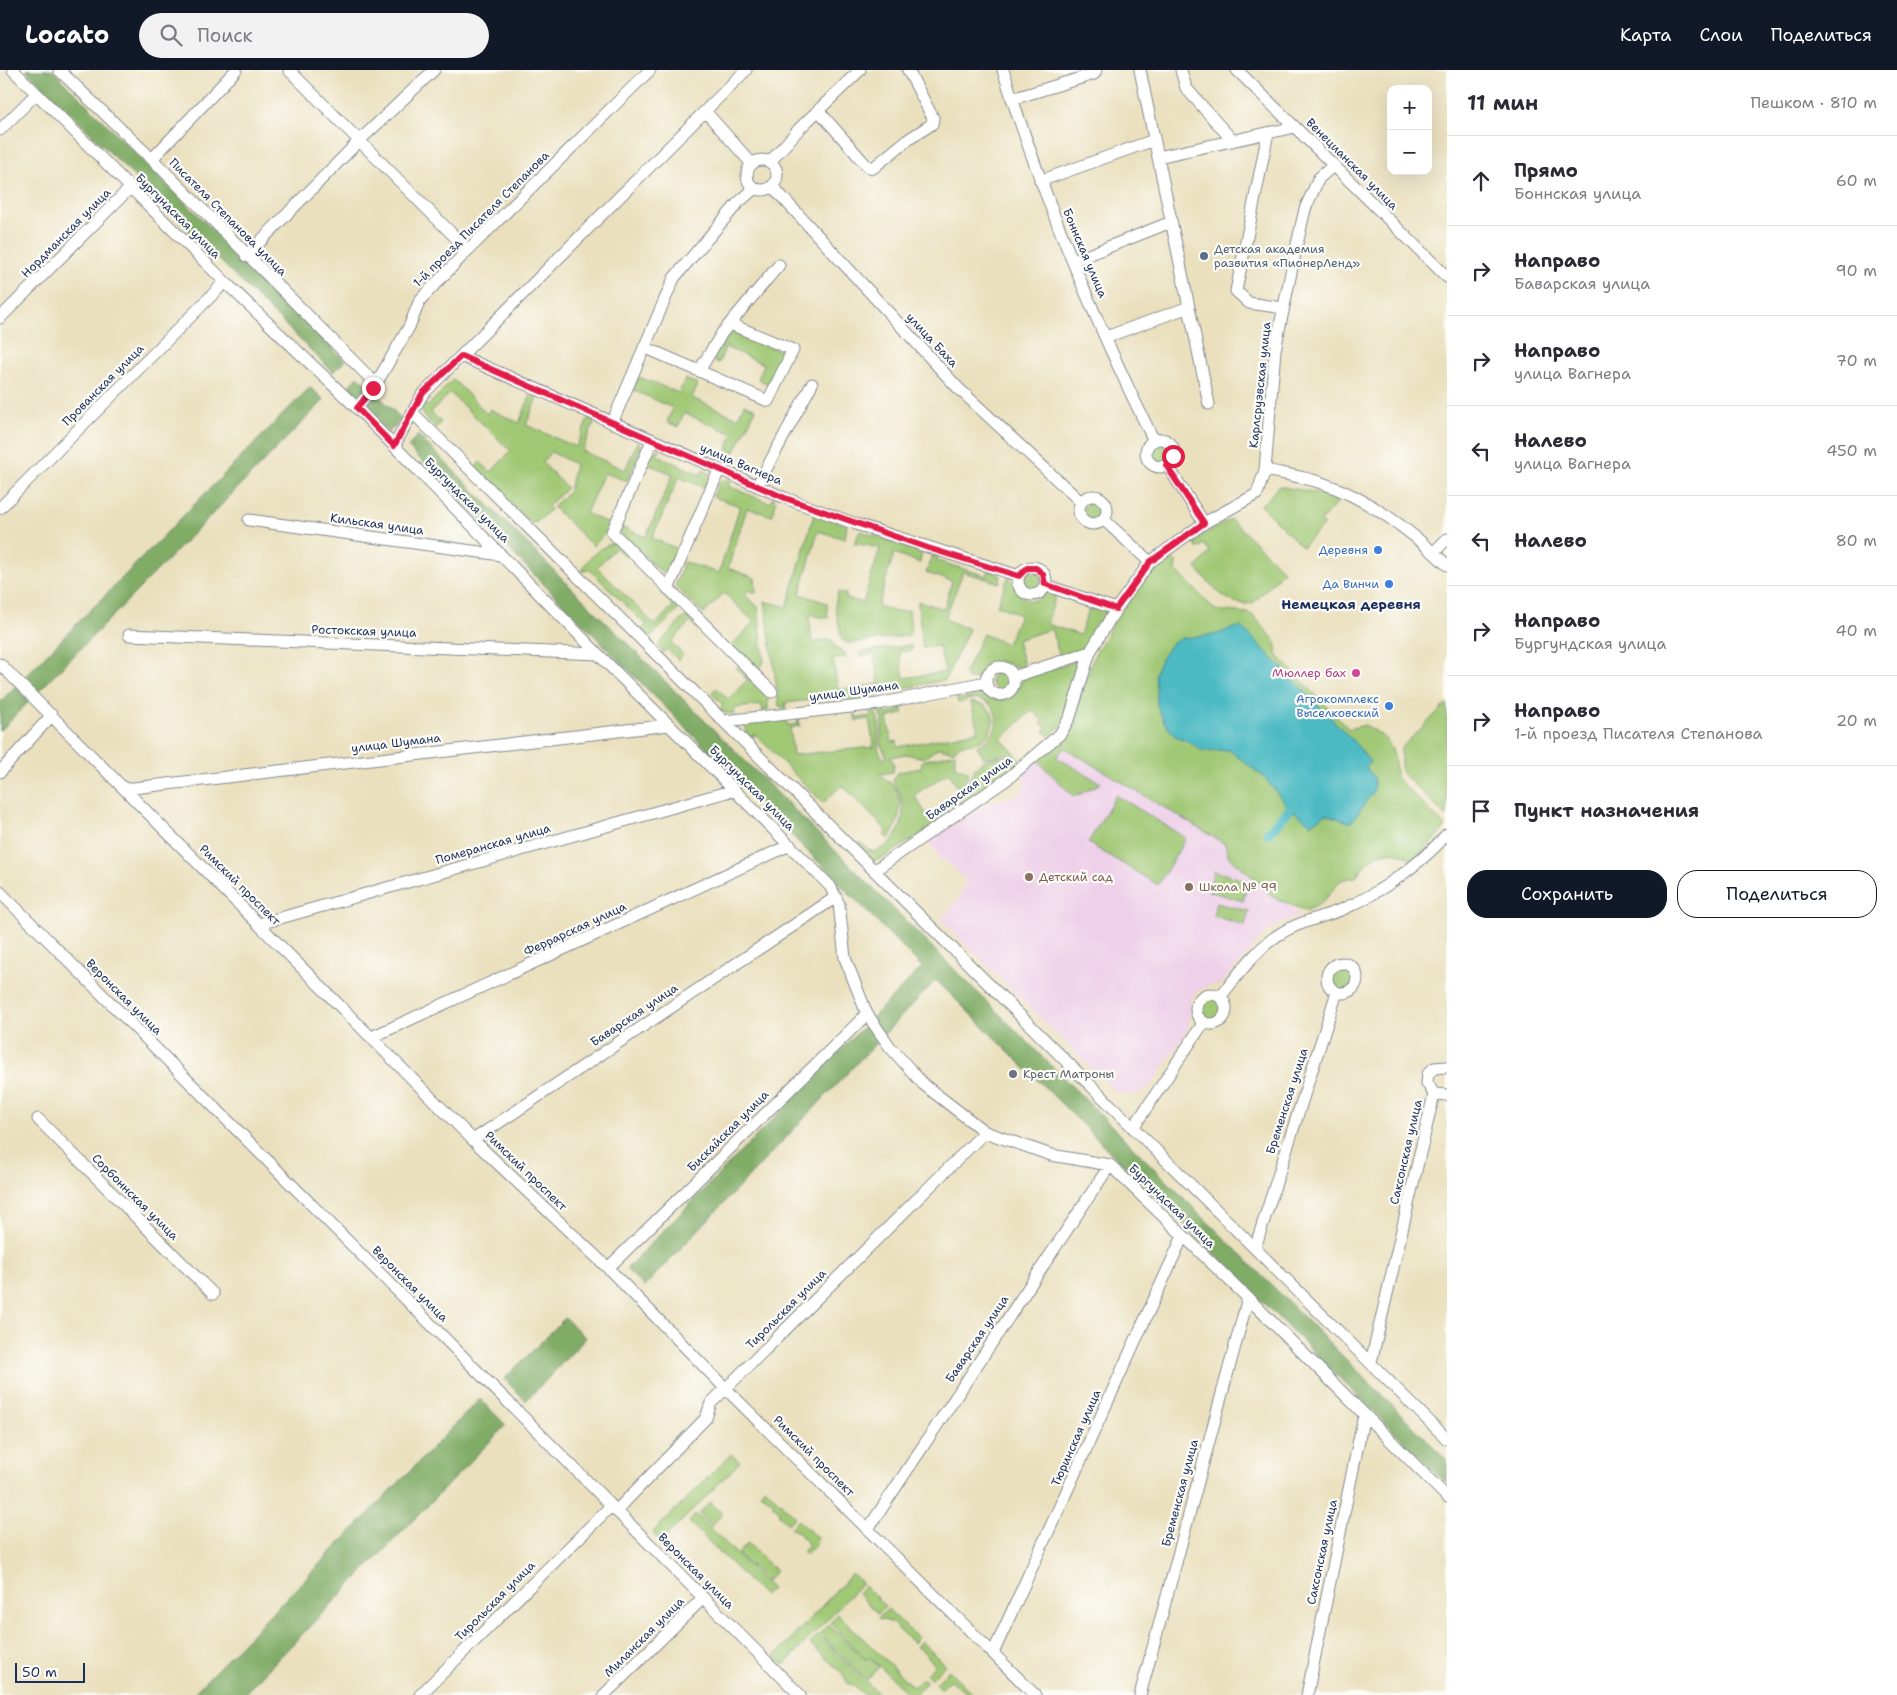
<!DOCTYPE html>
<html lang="ru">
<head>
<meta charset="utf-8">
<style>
  :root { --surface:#fff; --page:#f2f2f3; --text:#2b2b33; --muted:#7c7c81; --line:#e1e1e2; --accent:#111827 }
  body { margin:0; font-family:"Shantell Sans",sans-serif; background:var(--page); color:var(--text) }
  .controls { position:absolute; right:15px; top:15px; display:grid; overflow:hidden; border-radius:10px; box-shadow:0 5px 20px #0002 }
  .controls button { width:45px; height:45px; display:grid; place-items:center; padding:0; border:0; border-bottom:1px solid var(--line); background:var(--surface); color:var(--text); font:25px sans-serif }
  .scale { position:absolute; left:15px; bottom:12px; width:70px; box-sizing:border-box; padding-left:5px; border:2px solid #1b2f5e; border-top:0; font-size:14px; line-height:18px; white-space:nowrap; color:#1b2f5e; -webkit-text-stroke:4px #fdfcf7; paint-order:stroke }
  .stop { position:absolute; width:15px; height:15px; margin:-11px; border:4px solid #e11d48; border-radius:50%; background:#fff }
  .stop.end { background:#e11d48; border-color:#fff; box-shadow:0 1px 5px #0008 }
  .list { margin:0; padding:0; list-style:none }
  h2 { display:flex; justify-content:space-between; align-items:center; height:65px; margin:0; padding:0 20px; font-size:21px }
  h2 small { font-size:16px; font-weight:400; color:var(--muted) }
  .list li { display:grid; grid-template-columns:32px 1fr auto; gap:15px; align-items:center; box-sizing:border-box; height:90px; padding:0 20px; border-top:1px solid var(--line) }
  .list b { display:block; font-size:19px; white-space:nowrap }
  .list p { margin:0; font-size:16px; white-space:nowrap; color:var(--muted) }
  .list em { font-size:16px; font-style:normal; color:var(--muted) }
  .actions { display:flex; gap:10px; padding:15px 20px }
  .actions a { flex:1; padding:11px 0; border:1px solid var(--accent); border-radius:20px; text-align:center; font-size:18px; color:var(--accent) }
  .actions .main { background:var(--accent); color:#fff }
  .icon { flex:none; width:28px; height:28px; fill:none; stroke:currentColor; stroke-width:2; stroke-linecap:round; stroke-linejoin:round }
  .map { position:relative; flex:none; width:1447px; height:1625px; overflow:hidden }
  header { display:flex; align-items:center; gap:30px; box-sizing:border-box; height:70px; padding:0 25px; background:var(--accent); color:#fff }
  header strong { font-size:24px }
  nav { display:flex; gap:28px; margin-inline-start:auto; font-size:18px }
  .search { width:350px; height:45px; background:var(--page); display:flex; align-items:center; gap:12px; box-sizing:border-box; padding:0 18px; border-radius:28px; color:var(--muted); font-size:19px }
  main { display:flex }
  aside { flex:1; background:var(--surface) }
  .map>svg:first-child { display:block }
  .built { fill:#eed0e8 }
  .green { fill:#a0c874; stroke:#5e7c69 }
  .forest { fill:#80ac66; stroke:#4e6e62 }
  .water { fill:#4bbac3; stroke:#337490 }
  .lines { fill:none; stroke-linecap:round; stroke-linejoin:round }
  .canal { stroke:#4bbac3; stroke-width:10 }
  .minor-casing { stroke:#82888e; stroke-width:13 }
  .minor { stroke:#fff; stroke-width:11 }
  .route { stroke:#e11d48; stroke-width:6 }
  .service-dot { fill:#5c6f8a; stroke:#fdfcf7; stroke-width:2 }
  .shop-dot { fill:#3f7fe0; stroke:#fdfcf7; stroke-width:2 }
  .hotel-dot { fill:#d1479c; stroke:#fdfcf7; stroke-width:2 }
  .education-dot { fill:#8d6e63; stroke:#fdfcf7; stroke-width:2 }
  .worship-dot { fill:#6b7280; stroke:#fdfcf7; stroke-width:2 }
  .labels { text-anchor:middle; stroke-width:4.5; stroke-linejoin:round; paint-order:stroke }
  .street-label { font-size:12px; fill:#1b2f5e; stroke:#fdfcf7 }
  .service-label { font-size:12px; fill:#4e5e75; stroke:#fdfcf7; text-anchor:start }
  .shop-label { font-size:12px; fill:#366cbe; stroke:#fdfcf7; text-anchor:end }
  .hotel-label { font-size:12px; fill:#b23c85; stroke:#fdfcf7; text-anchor:end }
  .education-label { font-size:12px; fill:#785e54; stroke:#fdfcf7; text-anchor:start }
  .worship-label { font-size:12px; fill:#5b616d; stroke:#fdfcf7; text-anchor:start }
  .neighbourhood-label { font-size:14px; font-weight:bold; fill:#1b2f5e; stroke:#fdfcf7 }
</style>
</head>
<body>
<header>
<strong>Locato</strong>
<div class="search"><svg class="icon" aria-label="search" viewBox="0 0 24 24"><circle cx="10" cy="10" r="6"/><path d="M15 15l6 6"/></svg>Поиск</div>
<nav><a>Карта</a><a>Слои</a><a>Поделиться</a></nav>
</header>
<main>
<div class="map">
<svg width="1447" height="1625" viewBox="0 0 1447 1625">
  <rect width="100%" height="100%" fill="#fdfcf7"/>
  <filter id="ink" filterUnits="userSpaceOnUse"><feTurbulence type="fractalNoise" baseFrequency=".02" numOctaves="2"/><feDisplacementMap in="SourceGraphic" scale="10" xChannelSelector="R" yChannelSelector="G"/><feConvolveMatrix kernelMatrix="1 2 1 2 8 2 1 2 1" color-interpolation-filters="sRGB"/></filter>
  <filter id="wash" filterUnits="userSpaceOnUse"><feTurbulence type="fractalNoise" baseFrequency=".0096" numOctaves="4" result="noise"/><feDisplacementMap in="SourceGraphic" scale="20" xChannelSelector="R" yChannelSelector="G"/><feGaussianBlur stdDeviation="1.12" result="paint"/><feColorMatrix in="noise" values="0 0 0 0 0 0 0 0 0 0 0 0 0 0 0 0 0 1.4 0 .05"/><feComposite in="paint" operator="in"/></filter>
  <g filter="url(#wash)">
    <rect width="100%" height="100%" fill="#eae0be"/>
    <!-- built -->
    <path class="built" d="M1083,629L1300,846L1278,854L1265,864L1219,916L1212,914L1197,921L1191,930L1188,959L1152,1015L1139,1024L1132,1025L1117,1022L1109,1016L941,850L959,828L966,810L946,790L944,792L936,784L937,782L928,772L985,734L1019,725L1024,718V703L1064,669L1072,659Z"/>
    <!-- green -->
    <path class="green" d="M732,261L783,282L768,314L758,309L764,294L725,277L719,293L710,289Z
      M639,307L679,323L685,309L698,314L692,328L738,348L744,334L756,339L734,383L727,379L733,364L684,343L678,357L667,352L673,338L633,320Z
      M453,309L487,344L490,339L519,353L532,322L538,325L526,355L576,377L589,347L595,350L582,381L625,400L638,371L641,378L627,411L604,403L586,443L610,454L604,465L593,476L553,437L569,421L575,394L551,382L542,392L567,418L548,436L551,439L537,452L531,453L475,398L480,392L491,402L511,381L450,323L431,342L441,352L436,358C427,349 419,344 422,331L428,336Z
      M1151 383a9 9 0 1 1 18 0a9 9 0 1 1-18 0Z
      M660,379L657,385L701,405L704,399L710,404L705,418L679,407L652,468L680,480L667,507L618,461L619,456L646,467L673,404L647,394L652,383Z
      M726,409L731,410L728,416L770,433L773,427L776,432L772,446L747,438L728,498L755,508L756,523L748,520L745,525L758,537L764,592L760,599L755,598L732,575L754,552L724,523L704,544L675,516L684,492L719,503L740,436L713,427L719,412Z
      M1278,416L1330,425L1338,432L1321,451L1324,455L1302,477L1260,435L1268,429Z
      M1084 440a9 9 0 1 1 18 0a9 9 0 1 1-18 0Z
      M814,444L847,455L845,469L818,461L800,524L827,533L828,548L809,545L812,572L831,569L836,579L845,583L846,587L833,590L838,620L879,614L874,584L860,586L859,582L911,575L912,580L899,582L904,608L945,602L939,576L923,578L918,536V531L944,539L952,511L926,503L933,485H938L937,491L987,506L989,500L1001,506L1000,513L963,502L945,549L969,559L945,610L873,624V630L848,633L847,626L785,633L786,639L779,636L765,531L787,537Z
      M1231,449L1284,501L1253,533C1228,539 1211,514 1196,498L1210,482L1204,474L1198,479L1192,471Z
      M860,461L922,481L920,493L894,483L878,536L897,542L909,540L911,559L908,566L848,573L842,570L835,536L838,522L846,524V528L863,533L880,478L854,473Z
      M615,473L629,485L626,488L616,478L597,497L655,555L673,536L664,527L668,523L678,535L677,541L652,566L646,565L641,560L646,555L589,499L582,502C583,491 604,473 615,473Z
      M1171,486L1176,492V500L1215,540L1247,543L1254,546L1275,571L1278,586L1349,659L1365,655C1391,669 1395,678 1396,707L1446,757L1414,790C1387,775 1372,782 1356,807L1341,810L1322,833L1306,841L1272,827L1257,811L1229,787L1225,774L1065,678L1056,687L1101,713L1074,727L1038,691L1070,660L1094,586L1117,547L1154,498Z
      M1023 511a9 9 0 1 1 18 0a9 9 0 1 1-18 0Z
      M1008,508C1019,511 1018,539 1040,528C1044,526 1046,522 1050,520L1057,521L1047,554L1080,565L1091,533L1107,538L1108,543L1089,578L1060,587L1051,559L1017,570L1025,599L998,591L990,595L980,608L967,609L965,603L983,564L1007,574L1020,545L997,535Z
      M684,547L690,548L702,557L699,560L690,552L671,572L683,585L678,590L667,579L662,583L658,575Z
      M1076,591L1081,595L1064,653L1049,666L1044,661L1046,658L1041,653L1043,651L1032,640L1001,669L1021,690L1033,680L1034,682L960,740L957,736L962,732L960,728L962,726L949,702L914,725L931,752L944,745L946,748L883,788L872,791L856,777L861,772L869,780L875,782C898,773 908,748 900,725C899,720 895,716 893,711L898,702L921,698L922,691L955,683V696L969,702L961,720L964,723C976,691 979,687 1015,686L1005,684L984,688L977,676C1002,667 1004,634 978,629C971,628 964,632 958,633L955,623H958L960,629L973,626L972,619C987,617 999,639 1013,625C1018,621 1020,613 1024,608Z
      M739,595L768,625V640L763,642L762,635L734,638L735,644L724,643L719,639L723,635L711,623L716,618L728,629L747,610L736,598Z
      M991 611a9 9 0 1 1 18 0a9 9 0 1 1-18 0Z
      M971,632L985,635L992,643L994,650L989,665L976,673L962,674L953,681L938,678L924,688L906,684L890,687L894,693L893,702L880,704C884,708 889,712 892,714C906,728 899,757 888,769L884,765L887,761L842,715L823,733L756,665L748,668L745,664L746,655L749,652L786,648L787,655L798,654L797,647H799L800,656L790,658L793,685L874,677L869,649L856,651L854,642L858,648L871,646L870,640L873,639C888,661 869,670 884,689L887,688L880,672L883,649L876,638L884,637L886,644L899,641L898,634L901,633L903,644L887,648L892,672L897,671L898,677L978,661Z
      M1447,633V747L1401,702V678Z
      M1116,725L1186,768L1158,815L1088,773Z
      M1214,801L1248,811L1243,831L1208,821Z
      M1216,833L1249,841L1245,855L1213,846Z
      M1331 909a11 11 0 1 1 22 0a11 11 0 1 1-22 0Z
      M1200 939a11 11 0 1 1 22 0a11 11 0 1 1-22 0Z
      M731,1384L740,1392L661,1472L652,1463Z
      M765,1417L795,1447L788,1454L778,1444L780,1442L772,1435L774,1433L760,1423Z
      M710,1432L723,1444L711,1456L699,1444Z
      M696,1444L772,1519L764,1526L689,1452Z
      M798,1450L817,1468L816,1474L806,1485L803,1482L809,1475L798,1462L790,1458Z
      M748,1473L776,1501L767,1511L738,1484Z
      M852,1504L862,1513L784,1595L775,1586Z
      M865,1516L885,1536L878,1544L858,1524Z
      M888,1539L918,1568L913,1573L892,1553L878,1548Z
      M838,1544L913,1617L923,1608L927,1612L915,1625H909L869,1586L879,1597L867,1610L819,1564L829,1555L866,1590L868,1588L866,1589L830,1553Z
      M818,1565L880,1625H864L854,1615L848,1614L842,1603L810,1574Z
      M921,1571L945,1595L931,1609L926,1604L935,1595L922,1580L916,1577Z
      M949,1600L974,1625H964L966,1623L950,1610L941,1619L936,1613Z"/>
    <!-- forest -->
    <path class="forest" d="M26,0H52L345,291L333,302Z
      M358,306L402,349L388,363L344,321Z
      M310,317L324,330L0,661V632Z
      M418,365L1447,1390V1414L936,910L644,1217L626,1199L922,897L408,377Z
      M565,1248L586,1268L526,1331L504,1309Z
      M480,1329L506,1355L243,1625H192Z"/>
    <!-- water -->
    <path class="water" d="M1242,557L1355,673L1370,692L1366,697L1374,708V720L1351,753L1326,744L1311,754L1287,736L1265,708L1229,680L1203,681L1188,671L1175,666L1164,652L1157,635L1155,604L1161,589L1171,574L1182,568L1214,565L1234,558Z"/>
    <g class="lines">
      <!-- canal -->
      <path class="canal" d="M1268,763L1290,739"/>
    </g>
  </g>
  <g filter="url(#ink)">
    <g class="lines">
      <!-- minor casing -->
      <g class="minor-casing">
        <path id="minor" d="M13,0L225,212L357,338L598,584L830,816L839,834L845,888L867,944L890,977L923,1014L985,1062L1051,1085L1110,1095L1248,1228L1447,1427
          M59,0L152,89L376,314
          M289,0L468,180
          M1003,0C1043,127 1095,252 1154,371
          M1140,0L1209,334
          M1181,0L1186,18L1233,71
          M1237,0L1447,207
          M1012,29L1094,4L1096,0
          M818,40L867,96L873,98L906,71L932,54L933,48L908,0
          M705,41L752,94
          M0,60L36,24
          M1268,63L1236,221L1249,233L1283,238
          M1158,87L1295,57
          M152,89L236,0
          M747 105a15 15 0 1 1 30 0a15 15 0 1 1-30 0Z
          M770,92L799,59L860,0
          M1040,111L1154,70
          M772,116L958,318L1081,432
          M246,186L359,71L434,0
          M1073,191L1171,152
          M0,248L130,118
          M1106,267L1189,237
          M644,277L768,331L793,280L730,254
          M461,286L785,428L856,454L1019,506
          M699,301L722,263L779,195
          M357,338L376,314L409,257L420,230L468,180L650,0
          M413,343L1447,1369
          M612,353L674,208L738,133L755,118
          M1146 383a14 14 0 1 1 28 0a14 14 0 1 1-28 0Z
          M652,371L612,462L772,622
          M394,376L422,325L746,0
          M1167,395L1204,453
          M1265,400L1275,280L1295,183L1305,139L1319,108L1334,95
          M757,416L812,314
          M1079 440a14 14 0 1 1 28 0a14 14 0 1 1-28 0Z
          M0,438L225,212
          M1103,449L1150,492
          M249,450L501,485
          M1434,482L1447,469
          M1018 511a14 14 0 1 1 28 0a14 14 0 1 1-28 0Z
          M1045,515L1116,539
          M668,519L719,400
          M129,565L598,584
          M0,594L473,1070L608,1198L725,1318L1035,1625
          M986 611a14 14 0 1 1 28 0a14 14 0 1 1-28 0Z
          M1013,607L1090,582
          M724,651L878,634L986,612
          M0,702L52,645
          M125,719L669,655
          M875,800L1006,710L1060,664L1070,647L1090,582L1116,539L1150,492L1204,453L1257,424L1265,400C1284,404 1304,407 1322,413C1370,429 1411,461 1447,495
          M0,822L800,1625
          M259,854L734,720
          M1327 908a15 15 0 1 1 30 0a15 15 0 1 1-30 0Z
          M1196 939a15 15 0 1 1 30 0a15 15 0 1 1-30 0Z
          M1220,927C1238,905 1258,876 1283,862C1301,851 1324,847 1343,839C1379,824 1422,793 1447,764
          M372,967L790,775
          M1447,997L1434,998L1428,1004L1427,1013L1434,1024L1447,1025
          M38,1049L213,1224
          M1133,1058L1204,952
          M473,1070L836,827
          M1255,1178L1337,922
          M608,1198L867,944
          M1371,1292L1434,1024
          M616,1441L706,1348L711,1333L985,1062
          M868,1459L1110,1095
          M993,1583L1183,1166
          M420,1625L611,1436
          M604,1625L703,1528
          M1140,1625L1248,1228
          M1307,1625L1364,1345"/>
      </g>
      <!-- minor -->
      <use href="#minor" class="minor"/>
    </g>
  </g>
  <g class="lines" filter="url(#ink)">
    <!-- route -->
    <path class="route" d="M373,318L357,338L394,376L422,324L461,286L785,428L928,478L1019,506L1027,498H1036L1043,504L1045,514L1116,539L1150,492L1204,453L1166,395L1173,386"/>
  </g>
  <!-- markers -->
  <circle class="service-dot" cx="1204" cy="186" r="5"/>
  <g class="shop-dot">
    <circle cx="1378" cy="480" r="5"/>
    <circle cx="1389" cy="514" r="5"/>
    <circle cx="1389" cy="636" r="5"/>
  </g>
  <circle class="hotel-dot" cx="1356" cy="603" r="5"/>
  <g class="education-dot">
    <circle cx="1029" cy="807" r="5"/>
    <circle cx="1189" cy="817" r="5"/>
  </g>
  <circle class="worship-dot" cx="1013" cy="1004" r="5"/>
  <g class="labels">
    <!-- street labels -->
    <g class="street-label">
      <text transform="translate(1352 94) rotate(45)" y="4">Венецианская улица</text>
      <text transform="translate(178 146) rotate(45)" y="4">Бургундская улица</text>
      <text transform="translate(228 147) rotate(45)" y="4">Писателя Степанова улица</text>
      <text transform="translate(481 149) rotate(-45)" y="4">1-й проезд Писателя Степанова</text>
      <text transform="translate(66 163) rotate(-45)" y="4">Нордманская улица</text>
      <text transform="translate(1085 183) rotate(67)" y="4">Боннская улица</text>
      <text transform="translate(932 270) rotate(47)" y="4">улица Баха</text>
      <text transform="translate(103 315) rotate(-45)" y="4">Прованская улица</text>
      <text transform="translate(1260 315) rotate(-84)" y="4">Карлсруэвская улица</text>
      <text transform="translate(741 394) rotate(23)" y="4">улица Вагнера</text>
      <text transform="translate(467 430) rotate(45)" y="4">Бургундская улица</text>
      <text transform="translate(377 454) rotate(8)" y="4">Кильская улица</text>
      <text transform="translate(364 561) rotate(2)" y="4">Ростокская улица</text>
      <text transform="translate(854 621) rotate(-8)" y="4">улица Шумана</text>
      <text transform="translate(396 673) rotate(-7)" y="4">улица Шумана</text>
      <text transform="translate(752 718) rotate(45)" y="4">Бургундская улица</text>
      <text transform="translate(969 718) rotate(-35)" y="4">Баварская улица</text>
      <text transform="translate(493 774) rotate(-16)" y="4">Померанская улица</text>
      <text transform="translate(240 815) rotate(45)" y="4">Римский проспект</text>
      <text transform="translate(575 859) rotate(-25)" y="4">Феррарская улица</text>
      <text transform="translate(124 927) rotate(45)" y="4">Веронская улица</text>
      <text transform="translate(634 945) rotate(-34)" y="4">Баварская улица</text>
      <text transform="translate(1287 1031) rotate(-72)" y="4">Бременская улица</text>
      <text transform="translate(728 1061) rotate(-45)" y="4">Бискайская улица</text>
      <text transform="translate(1406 1082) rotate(-77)" y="4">Саксонская улица</text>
      <text transform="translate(526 1101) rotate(44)" y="4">Римский проспект</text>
      <text transform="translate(135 1127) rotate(45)" y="4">Сорбоннская улица</text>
      <text transform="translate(1172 1136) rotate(44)" y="4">Бургундская улица</text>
      <text transform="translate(410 1214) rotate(45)" y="4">Веронская улица</text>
      <text transform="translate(786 1239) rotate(-45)" y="4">Тирольская улица</text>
      <text transform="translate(977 1269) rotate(-56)" y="4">Баварская улица</text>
      <text transform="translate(1076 1368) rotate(-66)" y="4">Тюринская улица</text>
      <text transform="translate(814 1386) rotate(45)" y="4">Римский проспект</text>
      <text transform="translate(1180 1423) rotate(-75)" y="4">Бременская улица</text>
      <text transform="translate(1322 1482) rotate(-78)" y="4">Саксонская улица</text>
      <text transform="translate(696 1501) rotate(45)" y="4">Веронская улица</text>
      <text transform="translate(495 1531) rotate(-45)" y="4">Тирольская улица</text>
      <text transform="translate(644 1567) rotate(-45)" y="4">Миланская улица</text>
    </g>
    <!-- service labels -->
    <g class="service-label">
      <text x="1214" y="183">Детская академия<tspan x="1214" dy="14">развития «ПионерЛенд»</tspan></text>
    </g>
    <!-- shop labels -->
    <g class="shop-label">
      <text x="1368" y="484">Деревня</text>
      <text x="1379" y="518">Да Винчи</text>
      <text x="1379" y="633">Агрокомплекс<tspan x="1379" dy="14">Выселковский</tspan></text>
    </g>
    <!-- hotel labels -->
    <g class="hotel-label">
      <text x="1346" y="607">Мюллер бах</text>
    </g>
    <!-- education labels -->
    <g class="education-label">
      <text x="1039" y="811">Детский сад</text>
      <text x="1199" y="821">Школа № 99</text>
    </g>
    <!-- worship labels -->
    <g class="worship-label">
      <text x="1023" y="1008">Крест Матроны</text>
    </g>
    <!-- neighbourhood labels -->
    <g class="neighbourhood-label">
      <text x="1351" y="539">Немецкая деревня</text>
    </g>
  </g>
</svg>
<div class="controls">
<button>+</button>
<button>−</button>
</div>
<div class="scale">50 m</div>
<div class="stop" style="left:1173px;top:386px"></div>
<div class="stop end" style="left:373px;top:318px"></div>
</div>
<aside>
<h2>11 мин<small>Пешком · 810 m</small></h2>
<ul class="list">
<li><svg class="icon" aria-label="ahead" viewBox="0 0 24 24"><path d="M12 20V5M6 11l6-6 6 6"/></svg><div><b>Прямо</b><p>Боннская улица</p></div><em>60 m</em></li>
<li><svg class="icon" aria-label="right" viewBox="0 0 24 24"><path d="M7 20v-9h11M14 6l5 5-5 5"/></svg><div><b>Направо</b><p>Баварская улица</p></div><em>90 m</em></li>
<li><svg class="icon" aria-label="right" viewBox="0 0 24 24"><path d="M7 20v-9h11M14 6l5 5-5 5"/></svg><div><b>Направо</b><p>улица Вагнера</p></div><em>70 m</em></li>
<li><svg class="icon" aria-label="left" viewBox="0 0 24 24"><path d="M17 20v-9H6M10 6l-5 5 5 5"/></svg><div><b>Налево</b><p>улица Вагнера</p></div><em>450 m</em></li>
<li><svg class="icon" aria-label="left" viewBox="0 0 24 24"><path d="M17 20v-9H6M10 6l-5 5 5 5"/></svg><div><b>Налево</b></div><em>80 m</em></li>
<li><svg class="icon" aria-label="right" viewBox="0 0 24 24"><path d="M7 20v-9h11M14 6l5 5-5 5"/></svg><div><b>Направо</b><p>Бургундская улица</p></div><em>40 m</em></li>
<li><svg class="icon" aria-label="right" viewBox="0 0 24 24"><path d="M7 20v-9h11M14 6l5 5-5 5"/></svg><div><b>Направо</b><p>1-й проезд Писателя Степанова</p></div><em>20 m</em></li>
<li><svg class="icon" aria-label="arrive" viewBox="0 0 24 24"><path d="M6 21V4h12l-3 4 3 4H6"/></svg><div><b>Пункт назначения</b></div></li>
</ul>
<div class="actions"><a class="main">Сохранить</a><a>Поделиться</a></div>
</aside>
</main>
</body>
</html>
